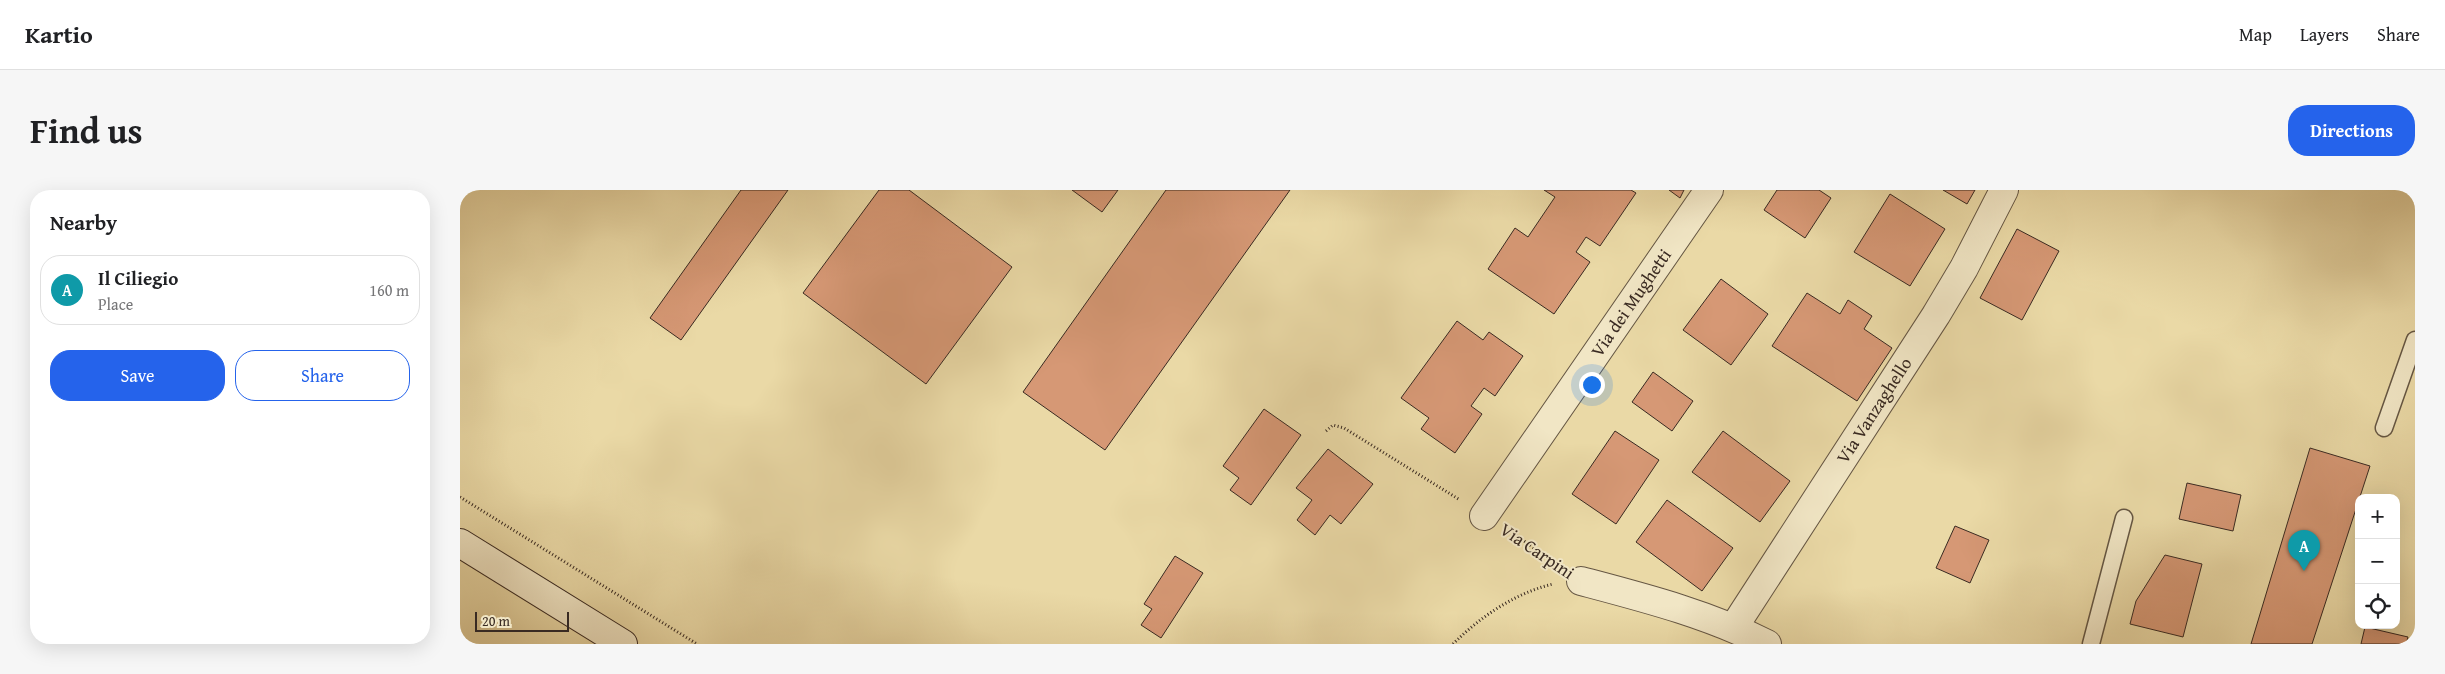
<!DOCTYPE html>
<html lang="en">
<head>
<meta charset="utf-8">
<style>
  :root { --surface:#fff; --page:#f6f6f6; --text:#202124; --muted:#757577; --line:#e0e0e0; --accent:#2563eb }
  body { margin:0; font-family:"Gentium Book Plus",serif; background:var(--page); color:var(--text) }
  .controls { position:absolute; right:15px; bottom:15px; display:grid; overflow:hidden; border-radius:10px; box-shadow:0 5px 20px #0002 }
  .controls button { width:45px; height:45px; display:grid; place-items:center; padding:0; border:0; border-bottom:1px solid var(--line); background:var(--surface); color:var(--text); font:25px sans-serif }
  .scale { position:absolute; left:15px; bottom:12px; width:94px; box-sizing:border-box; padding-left:5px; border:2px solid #392a22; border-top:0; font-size:14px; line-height:18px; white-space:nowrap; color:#392a22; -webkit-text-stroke:4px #f1e6c5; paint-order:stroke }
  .you { position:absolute; left:1131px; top:194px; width:18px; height:18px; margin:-12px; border:4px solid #fff; border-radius:50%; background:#1a73e8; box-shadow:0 0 0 8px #1a73e833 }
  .badge { display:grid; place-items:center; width:32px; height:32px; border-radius:50%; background:var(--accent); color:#fff; font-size:16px; font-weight:700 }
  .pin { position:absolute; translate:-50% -41px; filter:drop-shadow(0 1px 2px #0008) }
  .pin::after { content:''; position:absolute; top:26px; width:18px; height:15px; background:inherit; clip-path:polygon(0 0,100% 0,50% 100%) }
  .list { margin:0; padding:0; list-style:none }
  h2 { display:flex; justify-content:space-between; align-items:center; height:65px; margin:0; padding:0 20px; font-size:21px }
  h2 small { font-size:16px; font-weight:400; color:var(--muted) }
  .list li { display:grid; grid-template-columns:32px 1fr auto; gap:15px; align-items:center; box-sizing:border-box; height:70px; margin:0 10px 10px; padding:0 10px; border:1px solid var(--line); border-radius:20px }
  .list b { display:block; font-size:19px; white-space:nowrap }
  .list p { margin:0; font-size:16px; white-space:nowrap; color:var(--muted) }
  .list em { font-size:16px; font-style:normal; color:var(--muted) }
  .actions { display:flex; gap:10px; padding:15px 20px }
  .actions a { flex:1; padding:11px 0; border:1px solid var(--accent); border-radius:20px; text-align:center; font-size:18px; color:var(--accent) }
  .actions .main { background:var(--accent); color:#fff }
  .icon { flex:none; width:28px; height:28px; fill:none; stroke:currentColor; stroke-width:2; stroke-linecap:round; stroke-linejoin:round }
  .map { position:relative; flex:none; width:1955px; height:454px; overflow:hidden; border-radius:20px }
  header { display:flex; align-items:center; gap:30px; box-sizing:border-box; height:70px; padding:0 25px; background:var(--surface); border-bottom:1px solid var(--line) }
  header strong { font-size:24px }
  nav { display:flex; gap:28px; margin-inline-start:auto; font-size:18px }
  .intro { display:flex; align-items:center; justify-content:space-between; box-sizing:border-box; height:120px; padding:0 30px }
  h1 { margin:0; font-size:35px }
  .button { padding:12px 22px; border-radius:20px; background:var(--accent); color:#fff; font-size:18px; font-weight:700 }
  main { display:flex; gap:30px; padding:0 30px }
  aside { flex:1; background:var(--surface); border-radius:20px; box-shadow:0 5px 20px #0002 }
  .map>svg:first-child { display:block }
  .building { fill:#d69875; stroke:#392a22 }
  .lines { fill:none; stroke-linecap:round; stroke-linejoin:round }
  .service-casing { stroke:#655643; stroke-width:19 }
  .minor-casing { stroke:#655643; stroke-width:30 }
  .secondary-casing { stroke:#392a22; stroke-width:30 }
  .path { stroke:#392a22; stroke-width:3; stroke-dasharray:1 2.5; stroke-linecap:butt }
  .service { stroke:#f1e6c5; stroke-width:16 }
  .minor { stroke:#f1e6c5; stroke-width:28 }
  .secondary { stroke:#f1e6c5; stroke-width:28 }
  .labels { text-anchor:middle; stroke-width:4; stroke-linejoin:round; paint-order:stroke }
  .street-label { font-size:18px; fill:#392a22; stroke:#f1e6c5 }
</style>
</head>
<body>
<header>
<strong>Kartio</strong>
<nav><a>Map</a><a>Layers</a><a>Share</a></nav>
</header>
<div class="intro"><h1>Find us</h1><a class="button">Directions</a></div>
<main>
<aside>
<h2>Nearby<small></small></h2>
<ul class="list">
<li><span class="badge" style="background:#0f9aa8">A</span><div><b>Il Ciliegio</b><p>Place</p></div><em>160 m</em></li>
</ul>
<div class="actions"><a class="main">Save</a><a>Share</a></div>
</aside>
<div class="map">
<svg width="1955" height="454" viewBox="0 0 1955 454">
  <rect width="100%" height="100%" fill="#ead9a6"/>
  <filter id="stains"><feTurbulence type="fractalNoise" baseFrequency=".004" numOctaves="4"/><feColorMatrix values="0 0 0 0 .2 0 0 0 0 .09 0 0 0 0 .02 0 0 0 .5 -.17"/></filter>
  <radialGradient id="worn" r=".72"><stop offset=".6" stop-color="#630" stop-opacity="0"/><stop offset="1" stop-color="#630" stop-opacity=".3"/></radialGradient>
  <!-- building -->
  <path class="building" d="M281,0H328L221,150L190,128Z
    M419,0H449L552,77L466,194L343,103Z
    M612,0H658L642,22Z
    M706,0H830L645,260L563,202Z
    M1084,0H1171L1176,3L1140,56L1126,47L1116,62L1130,72L1094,124L1028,79L1055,38L1068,47L1095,7Z
    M1209,0H1224L1220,8Z
    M1317,0H1359L1371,8L1345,48L1304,20Z
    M1483,0H1515L1507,14Z
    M1430,4L1485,39L1450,96L1394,62Z
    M1557,39L1599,61L1562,130L1520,108Z
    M1261,89L1308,124L1271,175L1223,140Z
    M1347,103L1380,124L1388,110L1412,126L1404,139L1432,158L1397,211L1312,156Z
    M997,131L1023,150L1029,142L1063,166L1035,206L1024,198L1011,216L1022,224L995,263L961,239L969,228L941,208Z
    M1193,182L1233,211L1212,241L1172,212Z
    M804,219L841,245L791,315L770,300L779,288L763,276Z
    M1155,241L1199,270L1156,334L1112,304Z
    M1263,241L1330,291L1300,332L1232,282Z
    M1850,258L1910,276L1852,454H1791Z
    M868,259L913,294L881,334L870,325L855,345L837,330L852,310L836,298Z
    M1727,293L1781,305L1773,341L1719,329Z
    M1207,310L1273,358L1242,401L1176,352Z
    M1495,336L1529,350L1510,393L1476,378Z
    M1705,365L1742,374L1723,447L1670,434L1676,411Z
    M715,366L743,383L701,448L681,435L692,419L684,414Z
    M1905,437L1948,447L1946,454H1901Z"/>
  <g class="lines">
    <!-- service casing -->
    <g class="service-casing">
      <path id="service" d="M1924,238L1955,150
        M1631,454L1664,328"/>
    </g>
    <!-- minor casing -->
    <g class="minor-casing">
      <g id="minor">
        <path id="s1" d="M1024,326L1249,0"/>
        <path d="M1121,391C1185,408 1248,424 1307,454"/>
        <path id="s2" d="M1274,437L1476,125L1504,78L1544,0"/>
      </g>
    </g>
    <!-- secondary casing -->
    <g class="secondary-casing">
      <path id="secondary" d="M0,353L163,454"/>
    </g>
    <!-- path -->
    <path class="path" d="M866,241L873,235L884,238L1000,310
      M0,307L237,454
      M1050,341L1098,375
      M993,454C1020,427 1055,403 1093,394"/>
    <!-- service -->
    <use href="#service" class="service"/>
    <!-- minor -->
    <use href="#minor" class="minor"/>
    <!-- secondary -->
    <use href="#secondary" class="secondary"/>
  </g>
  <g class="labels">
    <!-- street labels -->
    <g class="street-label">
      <text dy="6" stroke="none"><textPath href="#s1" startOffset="259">Via dei Mughetti</textPath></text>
      <text dy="6" stroke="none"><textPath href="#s2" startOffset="258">Via Vanzaghello</textPath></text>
      <text transform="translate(1077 361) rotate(34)" y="6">Via Carpini</text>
    </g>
  </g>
  <rect width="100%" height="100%" filter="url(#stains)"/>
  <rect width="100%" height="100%" fill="url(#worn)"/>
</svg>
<div class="controls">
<button>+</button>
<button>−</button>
<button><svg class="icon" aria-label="locate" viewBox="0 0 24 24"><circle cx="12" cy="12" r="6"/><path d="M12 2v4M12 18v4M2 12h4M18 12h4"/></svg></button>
</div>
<div class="scale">20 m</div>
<div class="you"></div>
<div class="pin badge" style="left:1844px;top:381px;background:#0f9aa8">A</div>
</div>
</main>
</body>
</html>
